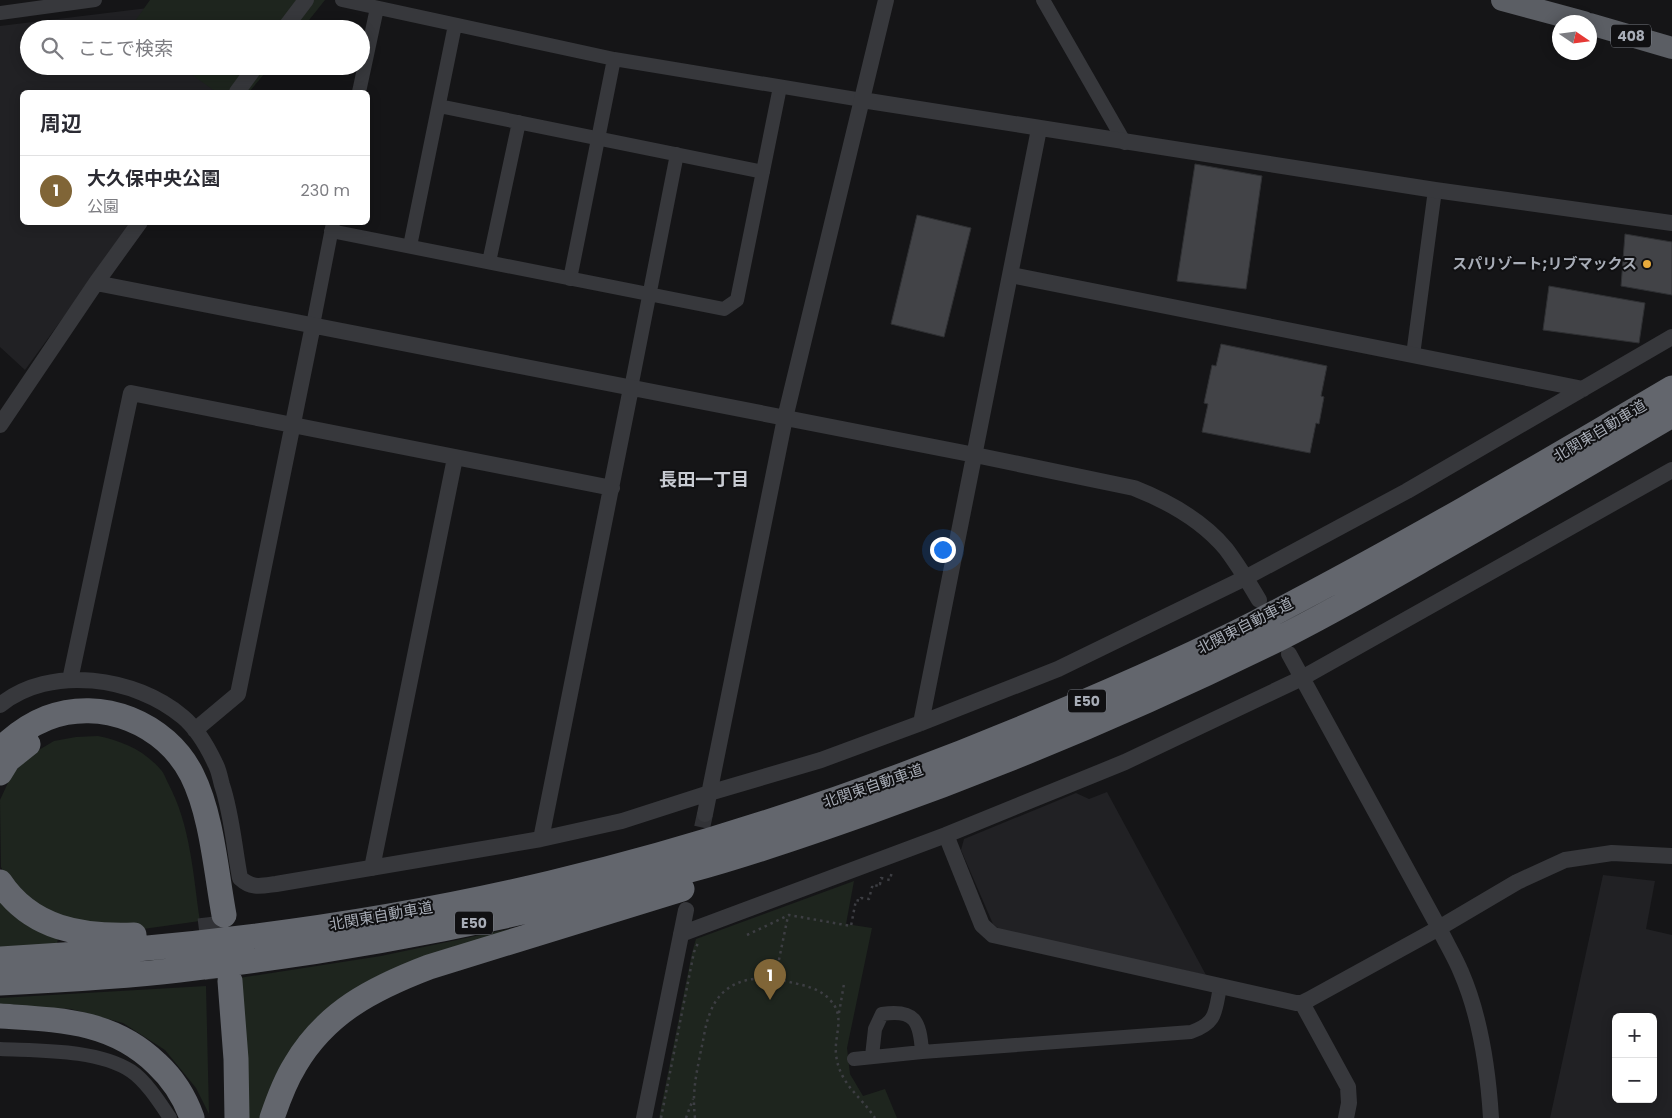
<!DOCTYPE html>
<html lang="ja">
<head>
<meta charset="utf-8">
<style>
  :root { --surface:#fff; --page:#f7f7f7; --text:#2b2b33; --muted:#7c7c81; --line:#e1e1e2; --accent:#806537 }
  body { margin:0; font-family:Poppins,"Noto Sans JP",sans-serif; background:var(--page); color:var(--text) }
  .controls { position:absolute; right:15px; bottom:15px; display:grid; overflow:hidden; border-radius:8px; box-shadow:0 2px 12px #0003 }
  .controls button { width:45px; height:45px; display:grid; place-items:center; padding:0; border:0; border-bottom:1px solid var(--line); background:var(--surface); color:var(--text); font:25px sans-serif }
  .compass { position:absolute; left:1552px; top:15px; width:45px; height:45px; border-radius:50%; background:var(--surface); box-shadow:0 2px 12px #0003; rotate:103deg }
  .you { position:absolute; left:942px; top:549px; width:18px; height:18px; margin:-12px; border:4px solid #fff; border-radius:50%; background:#1a73e8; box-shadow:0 0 0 8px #1a73e833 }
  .badge { display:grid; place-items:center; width:32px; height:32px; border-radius:50%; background:var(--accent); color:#fff; font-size:16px; font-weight:700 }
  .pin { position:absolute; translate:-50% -41px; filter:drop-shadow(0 1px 2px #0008) }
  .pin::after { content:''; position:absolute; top:26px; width:18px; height:15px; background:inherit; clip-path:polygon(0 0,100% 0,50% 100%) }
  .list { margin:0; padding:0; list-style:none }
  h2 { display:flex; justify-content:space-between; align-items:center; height:65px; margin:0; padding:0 20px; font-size:21px }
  h2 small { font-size:16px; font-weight:400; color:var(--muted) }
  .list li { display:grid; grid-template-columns:32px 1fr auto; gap:15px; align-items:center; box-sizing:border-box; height:70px; padding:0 20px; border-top:1px solid var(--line) }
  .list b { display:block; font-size:19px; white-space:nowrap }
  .list p { margin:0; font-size:16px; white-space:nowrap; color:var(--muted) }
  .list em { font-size:16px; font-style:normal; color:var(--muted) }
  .icon { flex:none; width:28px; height:28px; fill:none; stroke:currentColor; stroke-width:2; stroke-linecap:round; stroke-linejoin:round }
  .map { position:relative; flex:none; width:1672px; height:1118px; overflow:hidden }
  .search { position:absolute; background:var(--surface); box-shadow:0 2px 12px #0003; left:20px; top:20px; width:350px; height:55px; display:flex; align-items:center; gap:12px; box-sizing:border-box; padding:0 18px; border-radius:28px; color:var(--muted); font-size:19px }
  .panel { position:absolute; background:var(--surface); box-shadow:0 2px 12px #0003; left:20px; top:90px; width:350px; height:135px; border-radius:8px }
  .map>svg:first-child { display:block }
  .built { fill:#212124; fill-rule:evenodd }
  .green { fill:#1e251e }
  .building { fill:#424347; stroke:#2f3033 }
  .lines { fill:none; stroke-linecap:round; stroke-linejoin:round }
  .tertiary-tunnel { stroke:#323337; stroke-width:16; stroke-dasharray:16 8; stroke-linecap:butt }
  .motorway-tunnel { stroke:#323337; stroke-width:25; stroke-dasharray:25 12; stroke-linecap:butt }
  .path { stroke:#3d3e43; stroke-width:2.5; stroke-dasharray:2.5 4; stroke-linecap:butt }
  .minor { stroke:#37383c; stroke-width:14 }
  .tertiary { stroke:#37383c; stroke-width:16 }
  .trunk { stroke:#5b5e64; stroke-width:22 }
  .motorway { stroke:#63666d; stroke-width:25 }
  .poi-dot { fill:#e9ab3c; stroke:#101012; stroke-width:2 }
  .labels { text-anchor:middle; stroke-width:4; stroke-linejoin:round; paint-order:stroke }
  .shield { fill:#101012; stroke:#7a7e86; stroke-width:1 }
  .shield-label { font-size:14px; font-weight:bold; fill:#a8adb7 }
  .poi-label { font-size:15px; font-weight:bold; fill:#a8adb7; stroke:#101012; text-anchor:end }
  .street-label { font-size:15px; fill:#a8adb7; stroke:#101012 }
  .quarter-label { font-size:18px; font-weight:bold; fill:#c9ccd3; stroke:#101012 }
</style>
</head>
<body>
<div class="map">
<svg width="1672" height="1118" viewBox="0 0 1672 1118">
  <rect width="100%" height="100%" fill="#151517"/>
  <!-- built -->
  <path class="built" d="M214,0H290L272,29H29V66H245L226,92H22V222L132,223L25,370L0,347V26Z
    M1107,792L1206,975L1000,930L993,924L961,850L964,839L1076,793L1089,799Z
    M1603,875L1655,881L1646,929L1672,935V1118H1550ZM1616,1017H1653V1099H1616Z"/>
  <!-- green -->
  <path class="green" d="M150,0H325L302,29H142L135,21Z
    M180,66H271L249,92H216Z
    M98,736C122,741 144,750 161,770C164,773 166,779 168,783C191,826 193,875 200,921L136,930L57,919L12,886L1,867L0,800L12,774L32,754L54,741L76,737Z
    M854,881L846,924L872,928L847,1048L850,1074L863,1096L885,1089L897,1118H659L692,953L696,939Z
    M0,897L58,938L57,944L0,947Z
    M528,925L346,997L264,1118H249L239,978L381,956Z
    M206,986L209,1114L196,1088L165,1050L123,1023L71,1009L0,1005V998Z"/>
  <!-- building -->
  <path class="building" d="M1195,164L1262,176L1246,289L1177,281Z
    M917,215L971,228L944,337L891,324Z
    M1625,234L1672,242V295L1621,286Z
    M1549,286L1645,303L1639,343L1543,330Z
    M1221,344L1327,366L1321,396L1324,397L1319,424L1316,423L1310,453L1202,432L1208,404L1204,403L1212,365L1216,366Z"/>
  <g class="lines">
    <!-- tertiary-tunnel -->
    <path class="tertiary-tunnel" d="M697,851L705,814"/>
    <!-- motorway-tunnel -->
    <path class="motorway-tunnel" d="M210,917L218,983"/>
    <!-- path -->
    <path class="path" d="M747,935L789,915L851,926L856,900L860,901L861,898L869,899L872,887L876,888L877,883L880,884L881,878L890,880L892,871
      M775,979L788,916
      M839,1013L844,984
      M661,1118L694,952L698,943
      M686,1118L693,1099
      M695,1118C692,1092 696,1076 701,1050C704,1038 705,1025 710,1013C722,980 754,974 785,981C801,985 819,987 830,1000C846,1016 834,1035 836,1054C839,1084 860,1095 875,1118"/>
    <!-- minor -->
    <path class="minor" d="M342,0L614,59L862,100
      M1043,0L1125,143
      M0,13L95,0
      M359,92L377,8
      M439,106L763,172
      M331,231L724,309L737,300L780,87
      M410,246L455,25
      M489,262L519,122
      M570,279L614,59
      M313,325L333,223
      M1413,355L1435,190
      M631,388L677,154
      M0,1049C39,1051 97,1049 131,1071C146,1081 160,1103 170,1118
      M872,1056L875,1029L882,1014C915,1009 920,1021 922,1052
      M854,1059L922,1052L1191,1032C1217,1023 1215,1012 1220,987"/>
    <!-- tertiary -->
    <path class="tertiary" d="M284,29L306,0
      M237,92L256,66
      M862,100L1435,190L1672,223
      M1011,275L1583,389
      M96,283L975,455L1134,488C1167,501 1202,520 1226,549C1238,565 1249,583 1259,600
      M0,425L96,283L140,222
      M1289,654L1439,928C1446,943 1455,957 1461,972C1481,1018 1488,1069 1491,1118
      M70,680L131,393L612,488
      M0,705C50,664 136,677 183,717C196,728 208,748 215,763C219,770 220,778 222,785C232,815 234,847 240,878C252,889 261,886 276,884L541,839L622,821L709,793L821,760L921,723L1058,669L1245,578L1407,491L1672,337
      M921,723L1039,129
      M195,730L238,694L313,325
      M705,814L785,418L886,0
      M946,835L982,925L993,935L1296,1003H1302L1308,1000L1439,928L1517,882L1565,860L1612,853L1672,856
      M541,839L631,388
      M372,868L455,458
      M681,934L946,835L1125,762L1302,678L1672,470
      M1302,1003L1348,1087L1349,1103L1346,1118
      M644,1118L686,910"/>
    <!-- trunk -->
    <path class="trunk" d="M1502,0L1584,22
      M1590,24L1672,48"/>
    <!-- motorway -->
    <path class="motorway" d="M0,750C14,736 29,725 47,718C101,697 166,723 192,775C212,815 216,872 224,915
      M0,773L8,760L28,744
      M0,882C31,929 82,937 134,935
      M0,959C185,949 371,926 551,883C723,842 891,784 1053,715C1122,686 1191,656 1257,622C1398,549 1535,469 1672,388
      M230,981L236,1059L237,1118
      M0,983C60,980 120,977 179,970C352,950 522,917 690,870C750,854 810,833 869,812C1004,764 1137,708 1266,645C1322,618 1377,586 1431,555C1512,509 1592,462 1672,415
      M0,1016C59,1020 112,1020 157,1064C172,1078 185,1098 192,1118
      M272,1118C278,1100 285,1081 295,1065C326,1012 374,988 429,967L682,889"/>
  </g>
  <!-- markers -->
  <circle class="poi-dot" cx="1647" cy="264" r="5"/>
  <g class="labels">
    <!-- shield labels -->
    <g class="shield">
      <rect x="1611" y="24.5" width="40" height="23" rx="4"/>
      <rect x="1068" y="689.5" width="38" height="23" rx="4"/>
      <rect x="455" y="911.5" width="38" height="23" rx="4"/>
    </g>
    <g class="shield-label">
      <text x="1631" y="41">408</text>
      <text x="1087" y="706">E50</text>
      <text x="474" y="928">E50</text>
    </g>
    <!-- poi labels -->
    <g class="poi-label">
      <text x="1637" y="269">スパリゾート;リブマックス</text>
    </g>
    <!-- street labels -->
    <g class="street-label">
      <text transform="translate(1600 431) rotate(-31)" y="5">北関東自動車道</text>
      <text transform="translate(1245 626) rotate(-27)" y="5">北関東自動車道</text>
      <text transform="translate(873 786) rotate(-19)" y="5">北関東自動車道</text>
      <text transform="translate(381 916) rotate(-10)" y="5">北関東自動車道</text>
    </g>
    <!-- quarter labels -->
    <g class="quarter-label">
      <text x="704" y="486">長田一丁目</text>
    </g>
  </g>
</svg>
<div class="controls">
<button>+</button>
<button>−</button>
</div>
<svg class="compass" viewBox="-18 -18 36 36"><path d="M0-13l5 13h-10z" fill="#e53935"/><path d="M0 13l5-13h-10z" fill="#7c7c81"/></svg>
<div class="you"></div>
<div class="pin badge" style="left:770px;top:1000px">1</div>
<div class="search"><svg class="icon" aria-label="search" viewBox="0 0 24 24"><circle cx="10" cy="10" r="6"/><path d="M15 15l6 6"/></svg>ここで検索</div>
<section class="panel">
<h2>周辺<small></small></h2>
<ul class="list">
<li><span class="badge">1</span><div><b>大久保中央公園</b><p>公園</p></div><em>230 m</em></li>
</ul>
</section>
</div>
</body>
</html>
